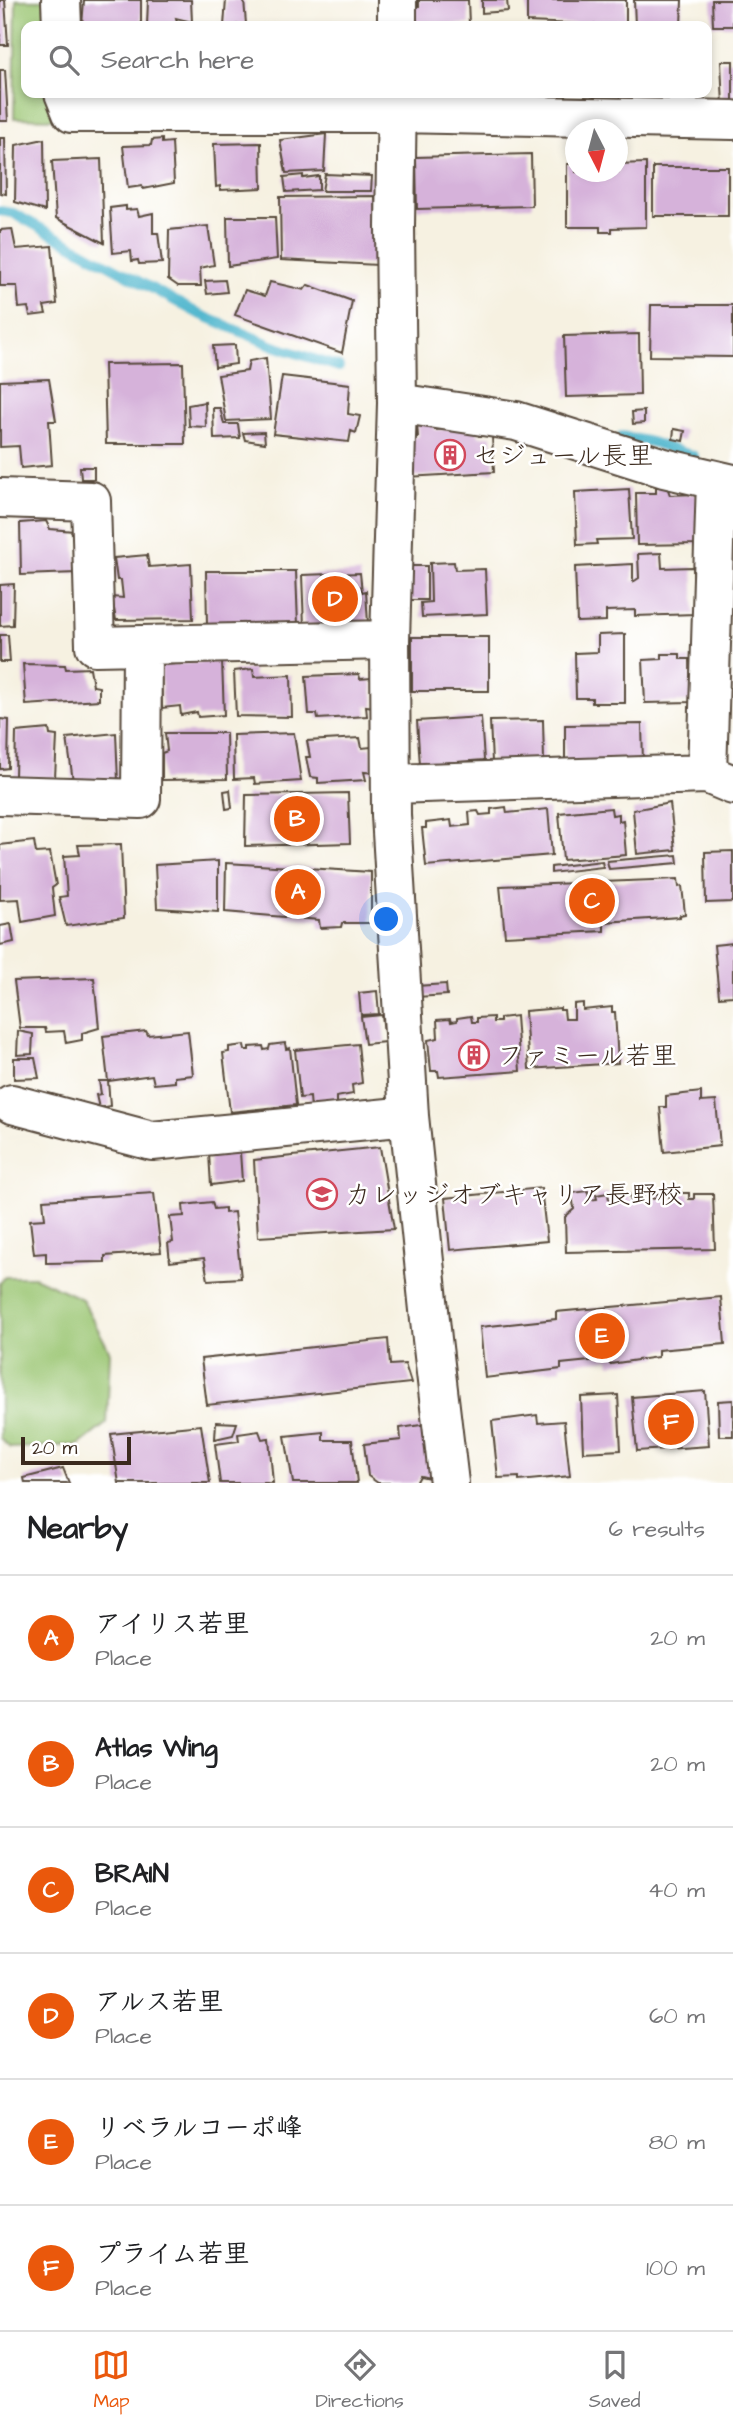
<!DOCTYPE html>
<html lang="en">
<head>
<meta charset="utf-8">
<style>
  :root { --surface:#fff; --page:#f6f6f6; --text:#202124; --muted:#757577; --line:#e0e0e0; --accent:#ea580c }
  body { margin:0; font-family:"Architects Daughter","Klee One",sans-serif; background:var(--page); color:var(--text) }
  .compass { position:absolute; left:565px; top:119px; width:63px; height:63px; border-radius:50%; background:var(--surface); box-shadow:0 4px 10px #0003; rotate:174deg }
  .scale { position:absolute; left:21px; bottom:18px; width:110px; box-sizing:border-box; padding-left:7px; border:4px solid #3b2a1e; border-top:0; font-size:19px; line-height:24px; white-space:nowrap; color:#3b2a1e; -webkit-text-stroke:5px #fff; paint-order:stroke }
  .you { position:absolute; left:387px; top:920px; width:24px; height:24px; margin:-18px; border:5px solid #fff; border-radius:50%; background:#1a73e8; box-shadow:0 0 0 10px #1a73e833 }
  .badge { display:grid; place-items:center; width:46px; height:46px; border-radius:50%; background:var(--accent); color:#fff; font-size:23px; font-weight:700 }
  .pin { position:absolute; translate:-50% -50%; border:4px solid #fff; box-shadow:0 2px 7px #0006 }
  .list { margin:0; padding:0; list-style:none }
  h2 { display:flex; justify-content:space-between; align-items:center; height:91px; margin:0; padding:0 28px; font-size:30px }
  h2 small { font-size:23px; font-weight:400; color:var(--muted) }
  .list li { display:grid; grid-template-columns:46px 1fr auto; gap:21px; align-items:center; box-sizing:border-box; height:126px; padding:0 28px; border-top:2px solid var(--line) }
  .list b { display:block; font-size:26px; white-space:nowrap }
  .list p { margin:0; font-size:23px; white-space:nowrap; color:var(--muted) }
  .list em { font-size:23px; font-style:normal; color:var(--muted) }
  .icon { flex:none; width:38px; height:38px; fill:none; stroke:currentColor; stroke-width:2; stroke-linecap:round; stroke-linejoin:round }
  .map { position:relative; flex:none; width:733px; height:1483px; overflow:hidden }
  .search { position:absolute; background:var(--surface); box-shadow:0 4px 10px #0003; left:21px; right:21px; top:21px; height:77px; display:flex; align-items:center; gap:18px; box-sizing:border-box; padding:0 24px; border-radius:14px; color:var(--muted); font-size:26px }
  .sheet { height:847px; background:var(--surface) }
  nav { display:flex; justify-content:space-around; align-items:center; box-sizing:border-box; height:98px; border-top:2px solid var(--line); background:var(--surface); font-size:19px; color:var(--muted) }
  nav a { display:grid; justify-items:center; gap:4px }
  nav .on { color:var(--accent) }
  .map>svg:first-child { display:block }
  .green { fill:#9bc673; stroke:#6b7848; stroke-width:2 }
  .lines { fill:none; stroke-linecap:round; stroke-linejoin:round }
  .stream { stroke:#4fb6cd; stroke-width:10 }
  .building { fill:#d6b2da }
  .minor-casing { stroke:#57483b; stroke-width:42 }
  .minor { stroke:#fff; stroke-width:38 }
  .labels { text-anchor:middle; stroke-width:5; stroke-linejoin:round; paint-order:stroke }
  .poi-label { font-size:26px; fill:#3b2a1e; stroke:#fff; text-anchor:start }
</style>
</head>
<body>
<div class="map">
<svg width="733" height="1483" viewBox="0 0 733 1483">
  <rect width="100%" height="100%" fill="#fff"/>
  <filter id="ink" filterUnits="userSpaceOnUse"><feTurbulence type="fractalNoise" baseFrequency=".0143" numOctaves="2"/><feDisplacementMap in="SourceGraphic" scale="14" xChannelSelector="R" yChannelSelector="G"/><feConvolveMatrix kernelMatrix="1 2 1 2 8 2 1 2 1" color-interpolation-filters="sRGB"/></filter>
  <filter id="wash" filterUnits="userSpaceOnUse"><feTurbulence type="fractalNoise" baseFrequency=".00686" numOctaves="4" result="noise"/><feDisplacementMap in="SourceGraphic" scale="28" xChannelSelector="R" yChannelSelector="G"/><feGaussianBlur stdDeviation="1.57" result="paint"/><feColorMatrix in="noise" values="0 0 0 0 0 0 0 0 0 0 0 0 0 0 0 0 0 1.4 0 .05"/><feComposite in="paint" operator="in"/></filter>
  <g filter="url(#wash)">
    <rect width="100%" height="100%" fill="#f6f1e1"/>
    <!-- green -->
    <path class="green" d="M16,0H53L54,26H26V93H57V119L14,118Z
      M5,1277H34L82,1299L110,1352L107,1423L79,1445L10,1448L0,1438V1283Z"/>
    <g class="lines">
      <!-- stream -->
      <path class="stream" d="M0,211L13,213L199,314L274,346L339,367
        M622,436L651,442L694,456"/>
    </g>
    <g id="blocks">
      <!-- building -->
      <path class="building" d="M0,0H5L8,45H0Z
        M84,0H141V26H82Z
        M148,0H191L192,22L176,18L178,26H147Z
        M226,0H244L246,24L224,26Z
        M419,0H468L469,24L410,26L409,6H419Z
        M482,0H507L508,11L482,13Z
        M527,0H626V26L527,22Z
        M634,0H682L681,26H635Z
        M712,0H733V26H713Z
        M721,61H733V106H723Z
        M0,70H5L8,121H0Z
        M326,134L324,171L286,173L280,140Z
        M0,138H5L6,194L0,193Z
        M44,139L45,211L15,202L16,145Z
        M162,139V143L172,142L174,183L143,189L142,186L128,188L123,146L151,145L152,140Z
        M261,143L262,188L220,190V186L216,187L214,144Z
        M531,154L532,206L417,209L416,157Z
        M101,159L104,243L56,218L52,161Z
        M646,163V227L612,228V232H600V227H567V164H576V172H618V164Z
        M653,167H728V216H653Z
        M325,174L372,176L371,191H322Z
        M303,175V178L319,176V190L286,192L284,177Z
        M375,196L378,265L281,260L280,197Z
        M126,206V210L137,209L139,216L153,213V233H158L162,263L139,264L138,260L132,261L131,251L113,253L110,208Z
        M227,217H275L277,259L228,266Z
        M208,226L214,265L200,268L201,286H178L168,279L169,230Z
        M12,229L16,249L52,246L57,304L44,306L46,314L30,316L28,307L19,308L17,286H0V230Z
        M225,280L227,292L207,294L205,281Z
        M270,282L304,290L308,285L352,301L342,353L235,315L245,290L265,296Z
        M651,305H733V357L650,356Z
        M639,334L640,395L566,397L564,336Z
        M235,345L236,364L215,367L213,346Z
        M266,358L271,419L226,421L218,375L247,371L249,361Z
        M183,363L185,444H106L104,364Z
        M282,376L350,384L348,414L360,416L356,433L351,431L349,442L273,434Z
        M49,379L56,421H49L52,465L21,468L19,446L0,447V381Z
        M205,402L206,427L189,426L188,405Z
        M213,408H220L224,424H238L240,438L214,439Z
        M644,411V423L633,424L632,412Z
        M435,421V430L476,427L479,436H492L494,472L407,477L405,438L418,437L417,422Z
        M674,429L685,431L683,441L673,439Z
        M264,432L265,443L245,440L243,433Z
        M80,467H94V479H81Z
        M656,487H667L670,495L697,494L698,544L637,545L636,493H656Z
        M629,489L632,539L596,540L597,544L577,545L575,492Z
        M46,521L50,529L74,531L77,573L21,575L20,523Z
        M661,553L662,568L693,567L695,614L635,616V610L606,611V621L577,622L575,567L633,564V582L639,578L638,554Z
        M147,555L149,567L191,564L193,619L116,620L112,597L123,598L121,580H117L114,558Z
        M454,562L455,570L485,569L487,614L422,617L421,603L431,602L430,563Z
        M410,566H427V600H410Z
        M206,571H296L298,625H207Z
        M360,573L362,592L366,591L368,624L304,626L302,575Z
        M14,584L13,625L0,626V585Z
        M625,634V703H592V698H576L575,653L598,652V635Z
        M0,635H8L10,662H0Z
        M412,637H489V691H412Z
        M662,654H680V659H690L692,702L645,703L643,660L662,659Z
        M222,661L224,715L198,717L197,712L181,715L180,706L162,708L161,665Z
        M23,664L65,665L66,669L90,668L93,686L99,687V700L26,705Z
        M253,669L254,677L291,675L292,717L236,716L234,671Z
        M359,674L360,679L371,678L374,707L366,706L367,716L318,719L317,714H309L306,676Z
        M481,717L484,760L420,765L417,721Z
        M0,719L9,720L8,768L0,769Z
        M543,720L544,761L492,762L490,721Z
        M642,724L643,763L565,764V725Z
        M49,729L50,735L57,736L55,778L15,777L16,732Z
        M116,733L118,782L73,781L67,738Z
        M165,733H226L227,779L162,780V753L167,751Z
        M294,733L301,781L255,784L254,778L234,779L233,735Z
        M360,738L362,748L371,747L374,773L364,772L366,780L318,783V778L310,777L306,757H310L307,741Z
        M230,790L232,808L226,809L224,791Z
        M348,793L350,843L245,846L246,795Z
        M670,803L675,850L637,854L633,810Z
        M506,807L507,813L548,809L552,855L426,866L422,828H426V823L451,820L452,827L470,825L469,812L478,811L480,815L491,814V809Z
        M611,808L612,815L619,814V821L623,820L626,855L563,860L559,813Z
        M34,841L36,853L50,852L56,885L52,888L55,916L22,922L19,899L0,900V845Z
        M121,844L124,918L66,926L59,897L67,896L64,856L80,855L78,845Z
        M733,851V902L706,903L705,852Z
        M677,855L678,863L609,869L607,861Z
        M218,861V912L157,908L155,865Z
        M602,861L603,867L551,873V867Z
        M226,863L371,872V923H342L341,927L320,928L319,920L225,912Z
        M678,879L679,887L682,886L685,914L680,915V917L604,922V931L505,936L500,886Z
        M11,924L14,942L0,945V926Z
        M733,943V996L719,997L714,945Z
        M94,978L99,1028L82,1033V1040L66,1043L64,1031L46,1032L45,1028H20L14,981Z
        M446,984L447,995L417,997L416,986Z
        M377,991L379,1014L361,1015L359,993Z
        M583,1003V1010L612,1007V1012H615L618,1063L529,1069L525,1011L560,1008V1010H564L565,1019H574V1004Z
        M382,1015L385,1042L365,1044L361,1017Z
        M471,1016L472,1022H477V1018L493,1017V1022H500V1018L516,1016L520,1071L439,1077L438,1071H431L428,1040L438,1038L437,1020L450,1019L451,1022L457,1021V1018Z
        M18,1031L33,1034L32,1054L17,1055Z
        M146,1031L148,1035L188,1031L193,1075L175,1077V1082L154,1084L152,1075L108,1081L103,1036Z
        M285,1043L286,1049L290,1048L296,1105L230,1112L223,1053L229,1052V1047L244,1045L245,1050H249V1047L263,1046L264,1050L269,1049L270,1045Z
        M358,1044L362,1083L352,1085L353,1094L336,1097V1105L311,1109L310,1097L300,1098L295,1050Z
        M14,1058H35L39,1078L14,1079Z
        M99,1081H108L110,1106L99,1108L96,1095L101,1094Z
        M701,1092V1102L716,1101L720,1146L664,1152L660,1107H666V1096Z
        M380,1147L394,1229L258,1237L254,1160Z
        M240,1152L242,1181L211,1185L209,1154Z
        M541,1188L547,1241L450,1250L445,1198Z
        M588,1191L589,1200L597,1199L596,1195L608,1193L609,1200H614L615,1196L629,1194L631,1201L634,1200L635,1196L647,1194L649,1198L657,1199L656,1194H669L670,1200H676V1193H689V1199H694V1194H713L715,1249L566,1252L565,1217L574,1209L572,1193Z
        M154,1193L161,1252L105,1256V1262L46,1263V1253L34,1254L30,1220L45,1219L43,1200Z
        M212,1202L214,1209L225,1208V1213L234,1212L241,1278L208,1280L204,1258L170,1262L168,1243L173,1242L170,1217L184,1216L183,1205Z
        M721,1297L725,1344L658,1350V1357L610,1364L609,1359L561,1364V1369L485,1378L480,1327L556,1319V1312Z
        M388,1339L390,1365L405,1364L411,1383L207,1405L201,1359Z
        M705,1391L709,1446L637,1451L632,1397Z
        M618,1395L621,1450L583,1452L581,1397Z
        M733,1400V1436H719L718,1401Z
        M537,1415L538,1423L564,1421L570,1476L519,1481V1477L498,1478L492,1421Z
        M216,1422L237,1423L233,1435L215,1439Z
        M428,1424L434,1479L420,1476L416,1483H378L368,1476L364,1444L401,1440L400,1428Z
        M201,1425L210,1483H119L111,1434Z
        M259,1431L262,1439L269,1438L273,1483H220L215,1444L239,1441L238,1434Z
        M323,1432V1440H352L357,1483H293L285,1436Z
        M63,1468L69,1483H25L24,1478Z"/>
    </g>
  </g>
  <g filter="url(#ink)">
    <use href="#blocks" fill-opacity="0" stroke="#57483b" stroke-width="2"/>
    <g class="lines">
      <!-- minor casing -->
      <g class="minor-casing">
        <path id="minor" d="M61,0L62,26
          M397,26V0
          M64,93L72,113H397L733,120
          M397,93L395,226L397,403L390,640L391,815L409,1116L432,1339L449,1483
          M397,403L516,421L664,468L733,484
          M0,498L91,501L95,646L142,645
          M707,774L716,480
          M392,784L707,774L733,785
          M0,795L141,799L142,645L390,640
          M12,1104L152,1141L409,1116"/>
      </g>
      <!-- minor -->
      <use href="#minor" class="minor"/>
    </g>
  </g>
  <!-- icons -->
  <defs>
    <g id="building-ring" transform="scale(1.575)"><circle r="9.5" fill="#fff" stroke="#d1495b" stroke-width="1.5"/><path d="M-4-6H4V6H1V3H-1V6H-4ZM-2.5-4.3h1.7v1.8h-1.7ZM.8-4.3h1.7v1.8H.8ZM-2.5-1h1.7V.8h-1.7ZM.8-1h1.7V.8H.8Z" fill="#d1495b"/></g>
    <g id="university-ring" transform="scale(1.575)"><circle r="9.5" fill="#fff" stroke="#d1495b" stroke-width="1.5"/><path d="M0-5L7-2L0 1L-7-2ZM-4 1L0 2.5L4 1V4Q0 6-4 4Z" fill="#d1495b"/></g>
  </defs>
  <g fill-rule="evenodd">
    <use href="#building-ring" x="450" y="455"/>
    <use href="#building-ring" x="474" y="1055"/>
    <use href="#university-ring" x="322" y="1194"/>
  </g>
  <g class="labels">
    <!-- poi labels -->
    <g class="poi-label">
      <text x="473" y="464">セジュール長里</text>
      <text x="497" y="1064">ファミール若里</text>
      <text x="345" y="1203">カレッジオブキャリア長野校</text>
    </g>
  </g>
</svg>
<svg class="compass" viewBox="-18 -18 36 36"><path d="M0-13l5 13h-10z" fill="#e53935"/><path d="M0 13l5-13h-10z" fill="#757577"/></svg>
<div class="scale">20 m</div>
<div class="you"></div>
<div class="pin badge" style="left:298px;top:892px">A</div>
<div class="pin badge" style="left:297px;top:819px">B</div>
<div class="pin badge" style="left:592px;top:901px">C</div>
<div class="pin badge" style="left:335px;top:599px">D</div>
<div class="pin badge" style="left:602px;top:1336px">E</div>
<div class="pin badge" style="left:671px;top:1422px">F</div>
<div class="search"><svg class="icon" aria-label="search" viewBox="0 0 24 24"><circle cx="10" cy="10" r="6"/><path d="M15 15l6 6"/></svg>Search here</div>
</div>
<section class="sheet">
<h2>Nearby<small>6 results</small></h2>
<ul class="list">
<li><span class="badge">A</span><div><b>アイリス若里</b><p>Place</p></div><em>20 m</em></li>
<li><span class="badge">B</span><div><b>Atlas Wing</b><p>Place</p></div><em>20 m</em></li>
<li><span class="badge">C</span><div><b>BRAIN</b><p>Place</p></div><em>40 m</em></li>
<li><span class="badge">D</span><div><b>アルス若里</b><p>Place</p></div><em>60 m</em></li>
<li><span class="badge">E</span><div><b>リベラルコーポ峰</b><p>Place</p></div><em>80 m</em></li>
<li><span class="badge">F</span><div><b>プライム若里</b><p>Place</p></div><em>100 m</em></li>
</ul>
</section>
<nav>
<a class="on"><svg class="icon" aria-label="map" viewBox="0 0 24 24"><path d="M3 6l6-2 6 2 6-2v14l-6 2-6-2-6 2zM9 4v14M15 6v14"/></svg>Map</a>
<a><svg class="icon" aria-label="directions" viewBox="0 0 24 24"><path d="M12 3l9 9-9 9-9-9zM9 14v-3h6M13 9l2 2-2 2"/></svg>Directions</a>
<a><svg class="icon" aria-label="saved" viewBox="0 0 24 24"><path d="M7 4h10v16l-5-4-5 4z"/></svg>Saved</a>
</nav>
</body>
</html>
